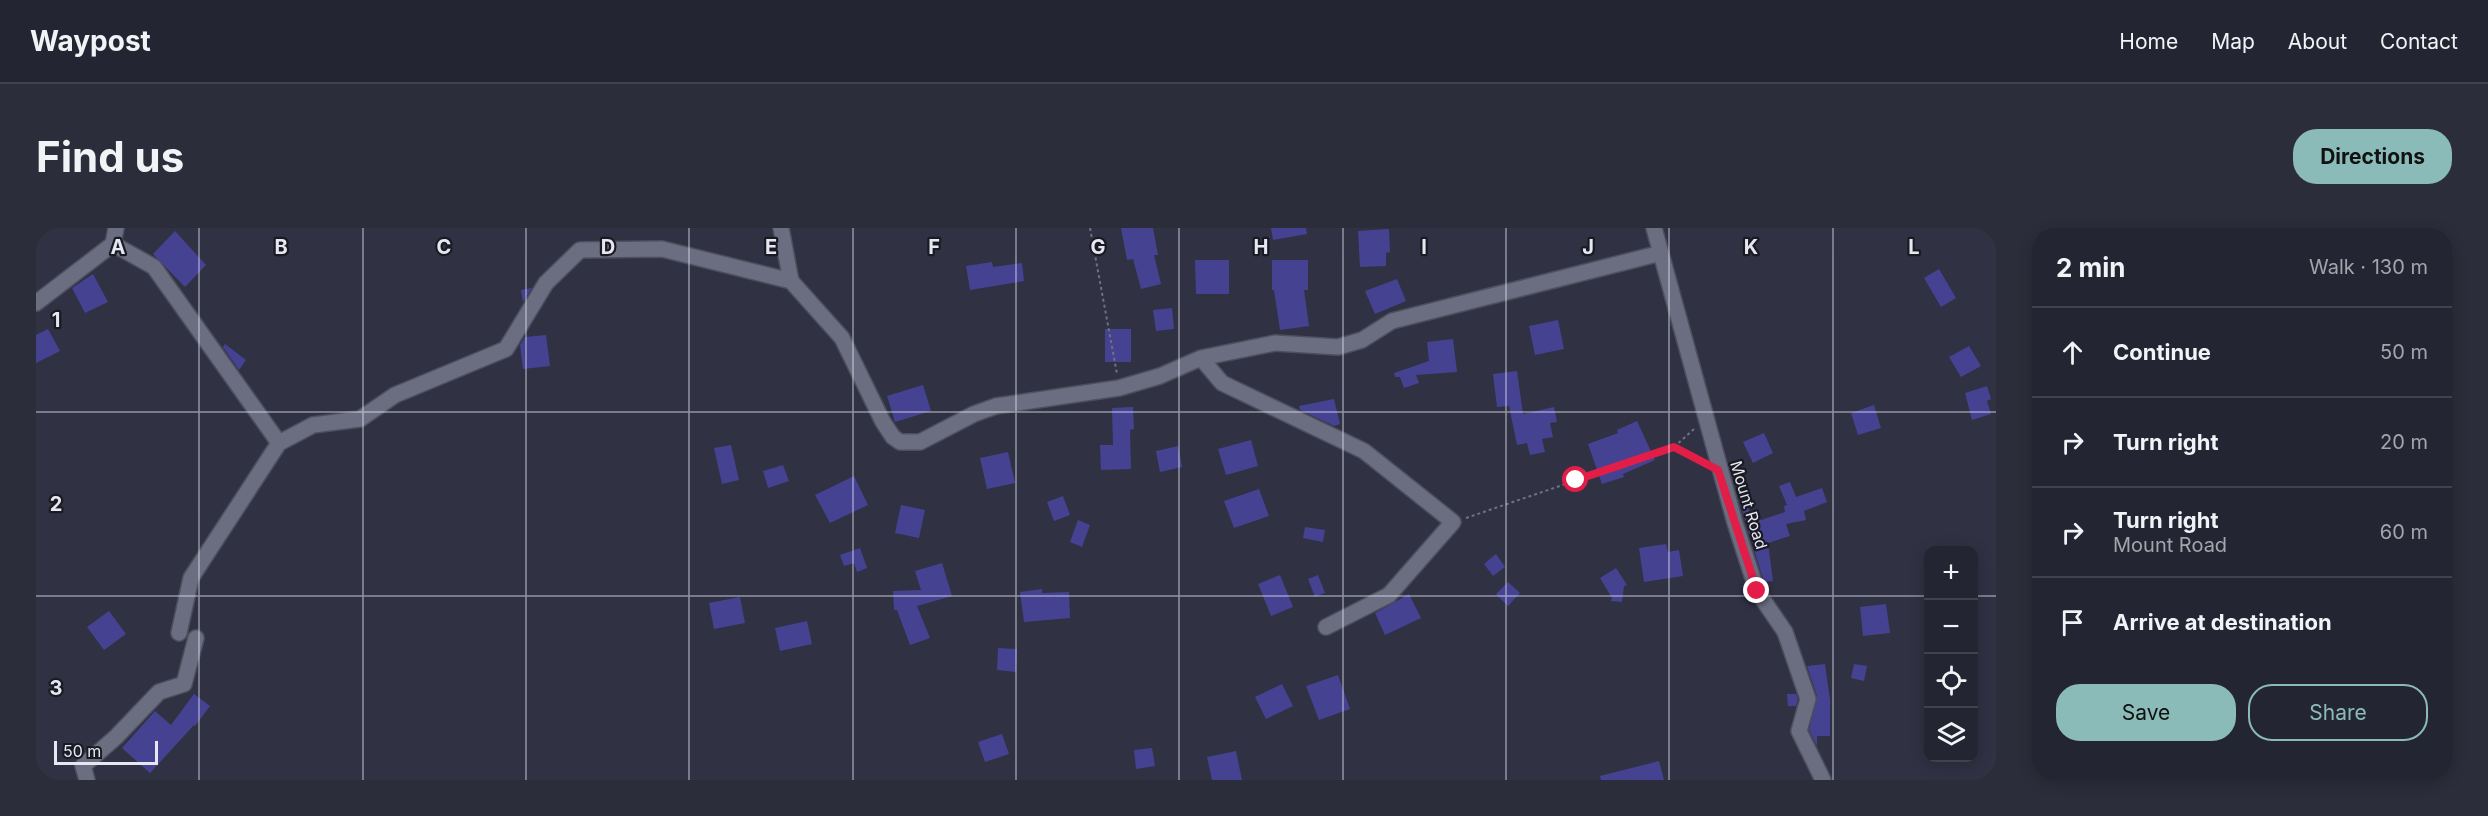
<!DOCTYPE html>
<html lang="en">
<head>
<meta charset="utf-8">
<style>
  :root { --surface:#242532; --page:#2c2d3a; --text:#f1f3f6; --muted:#a3a5ac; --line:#41424d; --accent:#8bbbb9 }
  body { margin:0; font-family:Inter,sans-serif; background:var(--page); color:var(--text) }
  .controls { position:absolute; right:18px; bottom:18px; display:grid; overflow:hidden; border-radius:12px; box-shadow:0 3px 15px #0003 }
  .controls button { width:54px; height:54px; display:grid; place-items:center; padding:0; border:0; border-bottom:2px solid var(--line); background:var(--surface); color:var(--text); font:30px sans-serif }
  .scale { position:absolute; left:18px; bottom:15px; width:104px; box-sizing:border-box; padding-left:6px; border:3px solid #e6e7f2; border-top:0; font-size:16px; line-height:21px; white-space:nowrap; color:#e6e7f2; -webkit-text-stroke:4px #191a22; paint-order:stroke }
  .stop { position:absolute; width:18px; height:18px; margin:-14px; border:4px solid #e11d48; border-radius:50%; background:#fff }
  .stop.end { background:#e11d48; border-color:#fff; box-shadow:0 2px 6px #0008 }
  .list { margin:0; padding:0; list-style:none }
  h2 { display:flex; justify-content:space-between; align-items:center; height:78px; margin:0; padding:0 24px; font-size:26px }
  h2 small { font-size:20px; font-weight:400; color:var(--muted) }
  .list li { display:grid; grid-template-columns:39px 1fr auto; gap:18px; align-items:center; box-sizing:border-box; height:90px; padding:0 24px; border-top:2px solid var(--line) }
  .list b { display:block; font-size:22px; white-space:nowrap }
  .list p { margin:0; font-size:20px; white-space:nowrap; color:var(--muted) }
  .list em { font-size:20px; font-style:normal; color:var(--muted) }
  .actions { display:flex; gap:12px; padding:18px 24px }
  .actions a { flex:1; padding:14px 0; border:2px solid var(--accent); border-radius:24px; text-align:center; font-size:21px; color:var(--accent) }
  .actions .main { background:var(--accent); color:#111 }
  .icon { flex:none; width:33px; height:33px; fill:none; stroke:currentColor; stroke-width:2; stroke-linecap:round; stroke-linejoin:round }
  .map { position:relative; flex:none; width:1960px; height:552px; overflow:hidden; border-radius:24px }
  header { display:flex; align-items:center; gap:36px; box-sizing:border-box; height:84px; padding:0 30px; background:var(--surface); border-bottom:2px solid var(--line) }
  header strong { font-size:28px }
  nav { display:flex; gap:33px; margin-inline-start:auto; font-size:21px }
  .intro { display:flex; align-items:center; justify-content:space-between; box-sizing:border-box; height:144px; padding:0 36px }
  h1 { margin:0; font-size:42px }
  .button { padding:15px 27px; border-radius:24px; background:var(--accent); color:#111; font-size:21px; font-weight:700 }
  main { display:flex; gap:36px; padding:0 36px }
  aside { flex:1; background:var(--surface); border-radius:24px; box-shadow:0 3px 15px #0003 }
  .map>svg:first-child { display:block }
  .building { fill:#464292 }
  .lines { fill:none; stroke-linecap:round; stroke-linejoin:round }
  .minor-casing { stroke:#4e4f5d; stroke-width:18 }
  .path { stroke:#707181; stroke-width:2; stroke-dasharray:3 3; stroke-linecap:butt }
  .minor { stroke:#6b6d81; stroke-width:15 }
  .route { stroke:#e11d48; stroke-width:8 }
  .grid { fill:none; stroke:#e6e7f2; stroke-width:1.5; stroke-opacity:0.55 }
  .labels { text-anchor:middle; stroke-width:4.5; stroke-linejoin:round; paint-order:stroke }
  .street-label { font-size:16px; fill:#e6e7f2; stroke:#191a22 }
  .grid-label { font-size:20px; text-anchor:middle; font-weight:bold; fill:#e6e7f2; stroke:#191a22; stroke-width:4.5; stroke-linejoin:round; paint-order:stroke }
</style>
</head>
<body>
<header>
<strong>Waypost</strong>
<nav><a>Home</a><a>Map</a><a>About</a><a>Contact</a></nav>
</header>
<div class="intro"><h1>Find us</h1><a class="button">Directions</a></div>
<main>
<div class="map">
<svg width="1960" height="552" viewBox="0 0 1960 552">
  <rect width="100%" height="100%" fill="#303143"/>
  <!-- building -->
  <path class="building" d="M1085,0H1117L1122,27H1118L1125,56L1105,61L1097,31L1091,32Z
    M1235,0H1270L1271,6L1237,12Z
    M1353,1L1354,24L1350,25V38L1324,39L1322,3Z
    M139,3L170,37L149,59L117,26Z
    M1159,32H1193V66H1160Z
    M1236,32H1272V62H1268L1273,98L1244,102L1238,62H1236Z
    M956,34L957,39L986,35L988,53L934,62L930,38Z
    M1903,41L1920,70L1905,79L1888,50Z
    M57,46L72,74L49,85L36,60Z
    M1361,51L1370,73L1339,86L1329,63Z
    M496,60L487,74L485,62Z
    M1136,80L1138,101L1120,103L1117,82Z
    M1522,92L1528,121L1499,127L1493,98Z
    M12,101L24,123L0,135V107Z
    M1069,101H1095V134H1069Z
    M510,107L514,138L487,141L484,117L489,109Z
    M1417,111L1421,144L1380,147L1383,155L1368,160L1364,149H1359L1358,145L1393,133L1391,114Z
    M189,116L210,132L203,142L187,119Z
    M1933,118L1945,138L1925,149L1913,129Z
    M1481,143L1487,186L1518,179L1521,194L1514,195L1517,209L1506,211L1509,224L1494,227L1491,215L1481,217L1473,178L1461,179L1457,146Z
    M887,157L895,183L859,194L851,168Z
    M1951,158L1955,171L1951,173L1955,186L1936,192L1929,165Z
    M1298,171L1304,196L1298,198L1264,182L1263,178Z
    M1838,177L1845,200L1822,207L1815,185Z
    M1097,179L1098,201L1094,202L1095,241L1065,242L1064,217H1077L1076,180Z
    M1601,193L1619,232L1587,246L1588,249L1566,256L1552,216L1582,205L1581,202Z
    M1728,205L1737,225L1717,235L1707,214Z
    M1215,212L1222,238L1190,247L1182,221Z
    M695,217L703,252L686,256L678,220Z
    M1142,218L1146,239L1124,244L1120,223Z
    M972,224L979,255L951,261L944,230Z
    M747,237L753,253L732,260L727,243Z
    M818,248L832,277L794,295L779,267Z
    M1754,254L1760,269L1786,260L1791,274L1768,283L1770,292L1750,296L1754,308L1732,315L1737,353L1728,354L1703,272L1710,271L1715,292L1724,291L1725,292L1749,284L1748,278L1751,277L1743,258Z
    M1223,261L1233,288L1198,300L1188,273Z
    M1027,268L1034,287L1018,293L1011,274Z
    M865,277L889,282L883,310L859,305Z
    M1042,292L1054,297L1046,319L1034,314Z
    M1269,299L1289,302L1287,314L1267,310Z
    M1630,316L1632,324L1643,322L1647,348L1608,354L1603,320Z
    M824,320L831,340L821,344L818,335L808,338L804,327Z
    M1460,326L1469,339L1457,348L1448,336Z
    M906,335L916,368L881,378L894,410L874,417L861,382H858L857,363L885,362L879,343Z
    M1580,340L1591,357L1588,358L1586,374L1575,373L1576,370L1564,350Z
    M1244,347L1257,379L1235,388L1222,356Z
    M1282,347L1289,365L1279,369L1272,351Z
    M1472,354L1484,365L1472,378L1460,366Z
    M1006,361V365L1033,364L1034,390L988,394L984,364Z
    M1373,366L1385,390L1349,407L1339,385Z
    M704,369L709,395L678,401L673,375Z
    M1850,376L1854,405L1827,408L1824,379Z
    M73,383L90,406L68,422L51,399Z
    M771,393L776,416L744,423L739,400Z
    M962,420L981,421L980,444L961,442Z
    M1789,436L1794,472V508H1781V518L1773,502L1781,468L1771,438Z
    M1818,436L1831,438L1828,453L1815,450Z
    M1302,447L1314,481L1283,492L1270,458Z
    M1246,456L1257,478L1230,491L1219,469Z
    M158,466L174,478L159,498L158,497L114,545L86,520L119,483L135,497Z
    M1751,466H1760L1762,471L1760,478H1752Z
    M966,506L973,526L949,534L942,514Z
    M1116,520L1119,538L1100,541L1098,522Z
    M1200,523L1206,552H1176L1171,529Z
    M1623,533L1628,552H1565L1564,548Z"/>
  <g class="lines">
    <!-- minor casing -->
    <g class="minor-casing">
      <path id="minor" d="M745,0L755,53L806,110L847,194L857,209L864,214H884L938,186L960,178L1083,160L1124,148L1165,130L1239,115L1302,119L1326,112L1356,93L1625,25
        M1618,0L1699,295L1721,363L1749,404L1772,471L1763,503L1787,552
        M77,16L118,39L243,215
        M0,75L77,16L80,0
        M1165,130L1186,155L1328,223L1417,294L1353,367L1290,399
        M143,405L155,350L243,215L277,197L324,191L359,167L470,121L510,55L544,22L626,21L755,53
        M51,552L47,538L80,509L123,464L148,456L160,410"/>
    </g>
    <!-- path -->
    <path class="path" d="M1054,0L1081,146
      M1638,219L1658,201
      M1430,290L1638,219L1667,233"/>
    <!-- minor -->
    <use href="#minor" class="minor"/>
  </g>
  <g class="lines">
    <!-- route -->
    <path class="route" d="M1540,252L1638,219L1682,242L1721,363"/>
  </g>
  <!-- grid -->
  <path class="grid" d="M163,0V552M327,0V552M490,0V552M653,0V552M817,0V552M980,0V552M1143,0V552M1307,0V552M1470,0V552M1633,0V552M1797,0V552M0,184H1960M0,368H1892M1938,368H1960"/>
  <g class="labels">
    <!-- street labels -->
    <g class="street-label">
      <text transform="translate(1713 277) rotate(73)" y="6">Mount Road</text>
    </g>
  </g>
  <g class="grid-label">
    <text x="82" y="26">A</text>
    <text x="245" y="26">B</text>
    <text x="408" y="26">C</text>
    <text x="572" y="26">D</text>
    <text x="735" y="26">E</text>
    <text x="898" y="26">F</text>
    <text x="1062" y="26">G</text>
    <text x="1225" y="26">H</text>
    <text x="1388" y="26">I</text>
    <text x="1552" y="26">J</text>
    <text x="1715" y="26">K</text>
    <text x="1878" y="26">L</text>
    <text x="20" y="99">1</text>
    <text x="20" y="283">2</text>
    <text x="20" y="467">3</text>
  </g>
</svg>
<div class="controls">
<button>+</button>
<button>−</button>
<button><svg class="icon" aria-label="locate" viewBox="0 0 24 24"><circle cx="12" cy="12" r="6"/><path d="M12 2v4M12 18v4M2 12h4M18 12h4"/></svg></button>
<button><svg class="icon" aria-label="layers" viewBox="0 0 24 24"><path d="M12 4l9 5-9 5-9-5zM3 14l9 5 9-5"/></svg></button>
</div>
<div class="scale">50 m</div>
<div class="stop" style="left:1540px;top:252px"></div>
<div class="stop end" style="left:1721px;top:363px"></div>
</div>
<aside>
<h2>2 min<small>Walk · 130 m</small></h2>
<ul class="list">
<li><svg class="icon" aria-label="ahead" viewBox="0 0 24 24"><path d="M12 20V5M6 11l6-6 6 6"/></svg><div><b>Continue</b></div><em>50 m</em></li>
<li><svg class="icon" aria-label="right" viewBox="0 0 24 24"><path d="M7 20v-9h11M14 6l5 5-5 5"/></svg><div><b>Turn right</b></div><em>20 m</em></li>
<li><svg class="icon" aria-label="right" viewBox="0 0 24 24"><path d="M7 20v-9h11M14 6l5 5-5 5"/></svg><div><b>Turn right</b><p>Mount Road</p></div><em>60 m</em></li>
<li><svg class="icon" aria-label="arrive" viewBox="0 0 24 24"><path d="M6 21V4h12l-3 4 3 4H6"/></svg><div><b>Arrive at destination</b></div></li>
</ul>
<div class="actions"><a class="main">Save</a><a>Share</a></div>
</aside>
</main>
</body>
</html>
